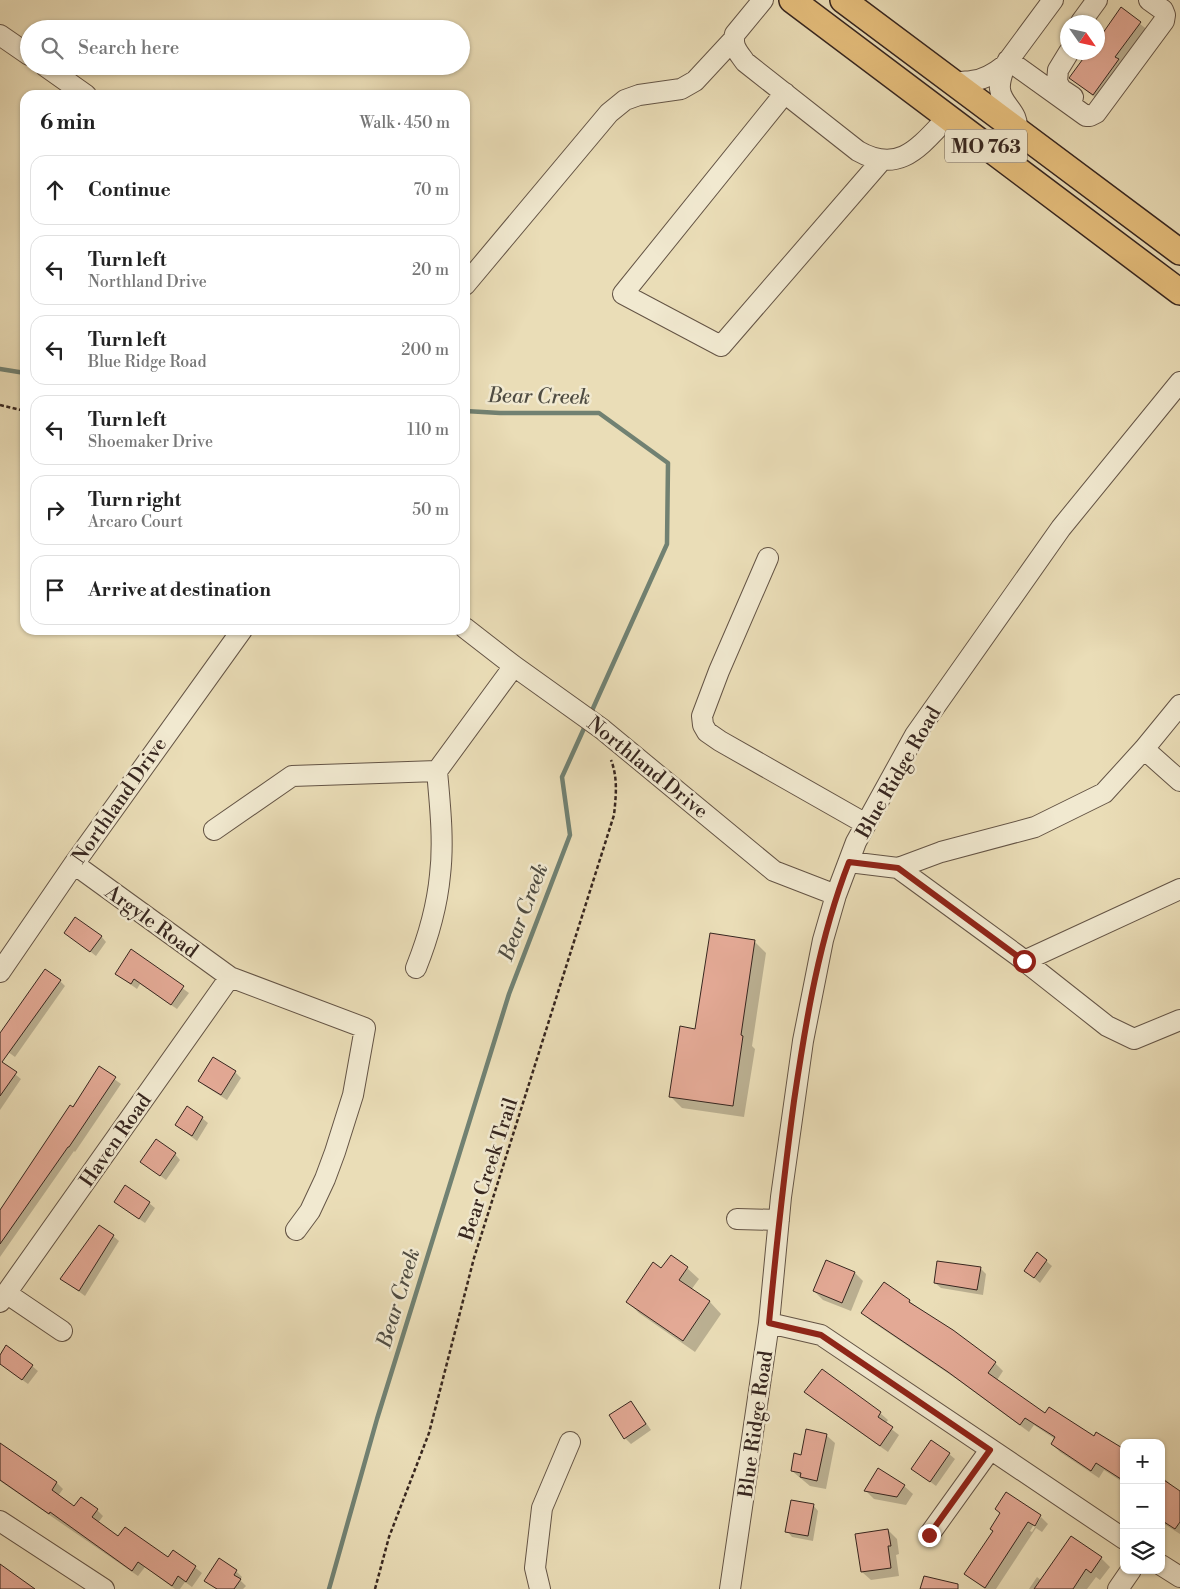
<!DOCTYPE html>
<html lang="en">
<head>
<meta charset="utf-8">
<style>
  :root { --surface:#fff; --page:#f2f2f2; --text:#222; --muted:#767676; --line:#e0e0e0 }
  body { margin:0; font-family:"Libre Bodoni",serif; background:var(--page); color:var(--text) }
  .controls { position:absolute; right:15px; bottom:15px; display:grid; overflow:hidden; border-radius:10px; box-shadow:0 1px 4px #0004 }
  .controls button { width:45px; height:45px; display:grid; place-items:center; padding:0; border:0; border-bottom:1px solid var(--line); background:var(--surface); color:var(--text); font:25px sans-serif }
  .compass { position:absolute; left:1060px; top:15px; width:45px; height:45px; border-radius:50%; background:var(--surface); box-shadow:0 1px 4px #0004; rotate:124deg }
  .stop { position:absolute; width:15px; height:15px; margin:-11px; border:4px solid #8f2418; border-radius:50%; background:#fff }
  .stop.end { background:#8f2418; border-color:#fff; box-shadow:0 1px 5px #0008 }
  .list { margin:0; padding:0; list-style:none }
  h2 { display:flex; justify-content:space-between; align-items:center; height:65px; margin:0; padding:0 20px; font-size:21px }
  h2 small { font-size:16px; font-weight:400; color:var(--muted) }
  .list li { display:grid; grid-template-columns:32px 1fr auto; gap:15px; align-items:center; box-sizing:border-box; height:70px; margin:0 10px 10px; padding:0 10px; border:1px solid var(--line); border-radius:15px }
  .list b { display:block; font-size:19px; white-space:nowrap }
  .list p { margin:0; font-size:16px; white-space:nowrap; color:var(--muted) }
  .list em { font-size:16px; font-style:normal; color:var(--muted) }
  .icon { flex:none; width:28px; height:28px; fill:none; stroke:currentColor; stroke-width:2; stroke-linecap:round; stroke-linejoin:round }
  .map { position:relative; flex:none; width:1180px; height:1589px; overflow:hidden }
  .search { position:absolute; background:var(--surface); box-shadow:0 1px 4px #0004; left:20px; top:20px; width:450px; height:55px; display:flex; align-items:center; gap:12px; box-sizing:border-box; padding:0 18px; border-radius:28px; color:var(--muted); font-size:19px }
  .panel { position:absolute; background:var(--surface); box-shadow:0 1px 4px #0004; left:20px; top:90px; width:450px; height:545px; border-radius:15px }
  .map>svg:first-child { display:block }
  .shadow { fill:#0003 }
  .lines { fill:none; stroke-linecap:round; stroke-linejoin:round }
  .stream { stroke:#718172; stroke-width:4.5 }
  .building { fill:#e3a995; stroke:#37261f }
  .minor-casing { stroke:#645445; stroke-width:22 }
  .major-casing { stroke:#37261f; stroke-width:28 }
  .path { stroke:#37261f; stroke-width:2.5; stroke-dasharray:4 2.5; stroke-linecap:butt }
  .minor { stroke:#f1e9d0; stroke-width:20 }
  .major { stroke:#e5be7c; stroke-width:25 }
  .route { stroke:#8f2418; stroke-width:6 }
  .labels { text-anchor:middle; stroke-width:5; stroke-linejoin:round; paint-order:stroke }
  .shield { fill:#f1e9d0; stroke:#6f6054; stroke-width:1 }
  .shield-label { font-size:19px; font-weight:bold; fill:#37261f }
  .street-label { font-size:20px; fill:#37261f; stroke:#f1e9d0 }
  .water-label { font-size:21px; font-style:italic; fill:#4f4c42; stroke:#f1e9d0 }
</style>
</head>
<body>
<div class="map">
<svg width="1180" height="1589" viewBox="0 0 1180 1589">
  <rect width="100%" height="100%" fill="#eaddb7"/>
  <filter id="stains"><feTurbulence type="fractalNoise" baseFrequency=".004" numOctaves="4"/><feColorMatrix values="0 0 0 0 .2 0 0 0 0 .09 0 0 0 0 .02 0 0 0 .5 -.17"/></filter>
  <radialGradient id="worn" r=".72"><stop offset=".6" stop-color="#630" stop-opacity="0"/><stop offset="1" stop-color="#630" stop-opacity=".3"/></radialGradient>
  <!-- shadow -->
  <path class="shadow" d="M1121,9L1149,31L1102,103L1080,86L1071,78L1098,52V42Z
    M65,932L101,936L106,942L96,956Z
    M754,941L766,953L752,1046L755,1049L744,1117L682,1108L670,1096L696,1030Z
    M131,951L189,993L177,1009L140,984L137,989L116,974Z
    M60,981L65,986L15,1057L0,1046V1035Z
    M214,1059L235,1072L241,1078L227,1100L205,1086L200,1081Z
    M0,1062L21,1079L0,1110Z
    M99,1068L121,1084L75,1152L74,1151L0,1257V1212Z
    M202,1118L208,1123L197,1141L176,1125Z
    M175,1154L180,1160L166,1180L142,1162Z
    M115,1202L149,1203L155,1208L145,1223L121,1207Z
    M113,1236L119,1241L85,1296L62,1279Z
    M1038,1254L1052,1266L1040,1283L1026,1271Z
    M687,1268L699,1279L691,1290L710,1302L721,1314L695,1352L639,1313L628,1302L662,1270Z
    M980,1268L986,1274L983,1295L941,1288L935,1283Z
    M855,1273L863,1281L851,1311L823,1300L814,1291Z
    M909,1301L995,1363L1003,1371L997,1380L1046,1415L1124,1451V1483L1104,1470L1099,1478L1060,1452L1052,1444L1055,1439L1034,1425L1029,1432L958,1380L871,1321L863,1313Z
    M0,1357L32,1366L38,1371L28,1384L3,1366L0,1364Z
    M806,1392L880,1413L888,1420L885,1424L899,1435L888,1452L813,1399Z
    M631,1402L636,1408L651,1430L631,1444L625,1438L611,1416Z
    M826,1435L835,1443L826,1489L810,1486L792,1471L802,1456Z
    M0,1448L33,1466L57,1483L63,1489L58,1496L75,1508L97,1510L103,1516L98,1523L118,1538L168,1559L174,1551L202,1573L192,1587L185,1582L180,1589H175L145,1567L138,1576L0,1481Z
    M949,1454L955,1459L936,1486L913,1469Z
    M1161,1476L1180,1492V1534L1161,1522Z
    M1124,1485V1496L1120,1492Z
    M904,1486L913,1494L906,1505L874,1499L865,1490Z
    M813,1505L818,1511L813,1541L792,1537L787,1531Z
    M1039,1516L1030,1531L1032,1532L1041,1517L1048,1524L1042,1532L1036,1528L996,1589H985L965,1574L994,1531Z
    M888,1530L897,1539L899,1554L896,1555L899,1576L871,1580L862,1572L857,1535Z
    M1101,1558L1110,1567L1100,1580L1096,1577L1087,1589H1029L1037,1577L1042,1581Z
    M236,1571L242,1577L240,1580L246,1586L243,1589H216L206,1581Z"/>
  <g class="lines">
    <!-- stream -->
    <path class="stream" d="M0,369L25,373
      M465,411L500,413H599L668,463L667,544L590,715
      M329,1589L377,1419L509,994L570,835L562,777L586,724"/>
  </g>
  <!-- building -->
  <path class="building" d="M1121,7L1141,22L1115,57L1119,59L1093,95L1069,78L1088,52H1098V40Z
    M75,917L102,936L90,952L64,933Z
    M710,933L755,940L741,1035L743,1036L733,1106L669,1097L680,1026L695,1029Z
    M131,949L184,986L171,1005L134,979L131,984L115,974Z
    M45,969L61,980L2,1062L17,1072L0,1096V1033Z
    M213,1057L236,1071L221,1095L198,1081Z
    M99,1066L116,1077L69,1147H68L0,1244V1210L70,1105L73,1107Z
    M187,1106L203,1117L192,1136L175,1125Z
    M156,1139L176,1153L160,1176L140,1162Z
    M125,1185L150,1202L139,1219L114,1202Z
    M99,1225L114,1235L79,1291L60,1279Z
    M1037,1252L1047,1260L1034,1278L1024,1271Z
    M671,1255L688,1267L679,1280L710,1301L683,1341L626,1302L653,1262L661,1268Z
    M826,1260L855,1272L842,1303L813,1291Z
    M937,1261L981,1267L977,1290L934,1283Z
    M884,1282L910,1300L909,1302L953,1330L996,1362L988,1373L1045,1413L1049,1407L1094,1436L1096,1432L1124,1449V1481L1096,1463L1091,1471L1051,1444L1055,1437L1025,1418L1020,1425L948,1372L861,1313Z
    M6,1345L33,1365L22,1380L0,1364V1355Z
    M822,1369L881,1412L878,1417L893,1427L880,1446L804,1392Z
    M631,1401L646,1424L624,1439L609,1415Z
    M806,1429L827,1434L817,1481L800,1477L801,1473L791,1471L794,1453L801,1455Z
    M931,1440L950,1453L930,1482L911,1469Z
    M0,1443L57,1482L52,1490L74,1506L81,1497L98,1509L92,1517L118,1536L125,1527L168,1557L173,1550L196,1566L186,1582L178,1576L172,1586L138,1562L132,1571L50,1512L49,1514L0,1480Z
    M878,1468L905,1485L897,1497L864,1491Z
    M1161,1478L1180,1491V1522L1175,1529L1161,1520Z
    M1006,1492L1041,1515L1035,1526L1028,1522L985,1588L964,1574L993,1531L990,1529L1000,1513L995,1509Z
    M791,1500L814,1504L808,1536L785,1532Z
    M888,1529L891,1546H888L891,1568L861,1572L855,1534Z
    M1071,1536L1102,1557L1091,1573L1086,1569L1073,1589H1034Z
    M219,1558L237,1570L234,1575L241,1579L234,1589H217L204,1581Z
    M0,1564L35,1589H0Z
    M924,1576L958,1584V1589H920Z"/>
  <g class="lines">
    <!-- minor casing -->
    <g class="minor-casing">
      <path id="minor" d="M763,0L735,34C731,46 739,53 745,62L858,151C900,175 920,146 948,117
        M1081,22L1097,0
        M0,35L29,55
        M1069,52L1058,70L1057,82L1061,89L1073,97
        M1008,60L1086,116H1090L1096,113L1164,21L1165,15L1163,10L1149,0
        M1005,65C1003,72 999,81 1000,89C1001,105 1021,113 1016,130
        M45,66L86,95
        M955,84C960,81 965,82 971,81C984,80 995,73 1005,65L1053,0
        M785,93L623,294L721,346L882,160
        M465,285L609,113L625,100L639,95L681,89L695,81L733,40
        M768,558L719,671L702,716L703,725L707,732L720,741L866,824
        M465,628L514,666L602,729L774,871L836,895
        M1144,749L1180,781
        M214,830L292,776L437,771
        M849,862L898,868L941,852L1035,827L1104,793L1144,749L1180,705
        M74,864L230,977L365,1028L353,1095L335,1152L325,1179L310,1211L296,1230
        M898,868L1017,955L1107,1026L1134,1039L1180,1020
        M1024,961L1180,889
        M416,968C428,938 437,907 440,875C444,841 440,805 437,771L514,666
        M0,972L74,864L242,630
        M737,1219L779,1220
        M6,1293L62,1331
        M0,1302L230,977
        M769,1323L821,1335L1124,1539
        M0,1521L104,1589
        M929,1535L990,1450
        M1161,1565L1180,1577
        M540,1589L535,1568L542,1508L570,1442
        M730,1589L769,1323L781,1197L803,1041L823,940L836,895L856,842L915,735L1061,528L1180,382
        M1118,1589L1131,1570"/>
    </g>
    <!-- major casing -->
    <g class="major-casing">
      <path id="major" d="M792,0L1180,292
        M843,0L1180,252"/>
    </g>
    <!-- path -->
    <path class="path" d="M0,405L25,411
      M375,1589L389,1537L429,1433L474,1258L614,815C616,796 618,778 611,760"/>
    <!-- minor -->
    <use href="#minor" class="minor"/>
    <!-- major -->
    <use href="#major" class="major"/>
  </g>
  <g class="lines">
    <!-- route -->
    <path class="route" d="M929,1535L990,1450L821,1335L769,1323C776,1249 784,1175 794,1101C806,1020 819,939 849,862L898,868L1024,961"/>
  </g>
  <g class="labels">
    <!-- shield labels -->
    <rect class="shield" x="945" y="129.5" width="82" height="33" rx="4"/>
    <g class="shield-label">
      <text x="986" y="153">MO 763</text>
    </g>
    <!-- street labels -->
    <g class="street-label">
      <text transform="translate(648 767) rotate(39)" y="7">Northland Drive</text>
      <text transform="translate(898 772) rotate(-60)" y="7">Blue Ridge Road</text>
      <text transform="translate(119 800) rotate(-55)" y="7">Northland Drive</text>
      <text transform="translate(152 921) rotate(36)" y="7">Argyle Road</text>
      <text transform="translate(115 1140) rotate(-55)" y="7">Haven Road</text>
      <text transform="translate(488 1169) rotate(-72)" y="7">Bear Creek Trail</text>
      <text transform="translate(755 1424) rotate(-82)" y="7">Blue Ridge Road</text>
    </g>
    <!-- water labels -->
    <g class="water-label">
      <text transform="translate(539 396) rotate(1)" y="7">Bear Creek</text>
      <text transform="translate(523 912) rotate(-69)" y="7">Bear Creek</text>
      <text transform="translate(398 1298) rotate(-73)" y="7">Bear Creek</text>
    </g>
  </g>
  <rect width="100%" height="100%" filter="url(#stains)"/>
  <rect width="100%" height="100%" fill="url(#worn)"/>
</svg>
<div class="controls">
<button>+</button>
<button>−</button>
<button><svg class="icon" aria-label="layers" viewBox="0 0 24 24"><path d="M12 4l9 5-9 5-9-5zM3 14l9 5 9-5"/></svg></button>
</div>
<svg class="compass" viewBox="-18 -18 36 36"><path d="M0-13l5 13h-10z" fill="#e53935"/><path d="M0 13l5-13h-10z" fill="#767676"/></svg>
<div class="stop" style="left:1024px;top:961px"></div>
<div class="stop end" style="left:929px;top:1535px"></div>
<div class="search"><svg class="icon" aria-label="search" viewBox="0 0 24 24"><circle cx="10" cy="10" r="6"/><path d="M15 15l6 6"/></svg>Search here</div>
<section class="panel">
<h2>6 min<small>Walk · 450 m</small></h2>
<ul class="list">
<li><svg class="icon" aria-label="ahead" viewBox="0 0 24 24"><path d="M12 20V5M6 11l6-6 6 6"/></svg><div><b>Continue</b></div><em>70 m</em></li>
<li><svg class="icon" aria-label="left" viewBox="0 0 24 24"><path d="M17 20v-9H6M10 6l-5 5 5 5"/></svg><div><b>Turn left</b><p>Northland Drive</p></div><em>20 m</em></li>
<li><svg class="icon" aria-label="left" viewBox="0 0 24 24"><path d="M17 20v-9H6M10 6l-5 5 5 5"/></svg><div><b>Turn left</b><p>Blue Ridge Road</p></div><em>200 m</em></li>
<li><svg class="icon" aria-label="left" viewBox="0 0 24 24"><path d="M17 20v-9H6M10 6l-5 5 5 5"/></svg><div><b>Turn left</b><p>Shoemaker Drive</p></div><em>110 m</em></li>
<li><svg class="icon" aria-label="right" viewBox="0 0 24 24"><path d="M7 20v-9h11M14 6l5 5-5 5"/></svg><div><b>Turn right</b><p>Arcaro Court</p></div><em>50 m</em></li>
<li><svg class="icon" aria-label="arrive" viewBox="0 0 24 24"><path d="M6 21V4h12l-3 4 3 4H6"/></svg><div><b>Arrive at destination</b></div></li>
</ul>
</section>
</div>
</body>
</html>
